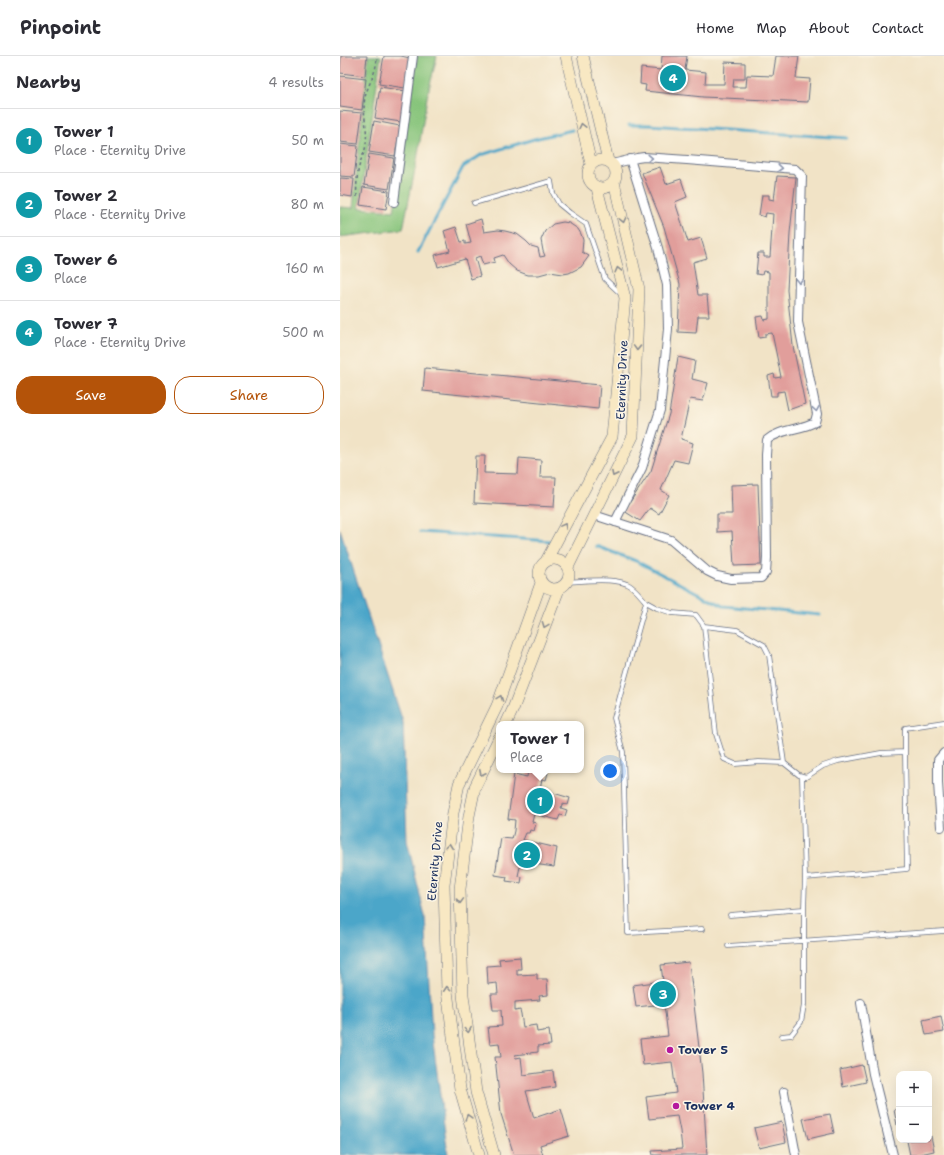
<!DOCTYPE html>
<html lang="en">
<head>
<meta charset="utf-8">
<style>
  :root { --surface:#fff; --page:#f7f7f7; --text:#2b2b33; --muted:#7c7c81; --line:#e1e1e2; --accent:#b45309 }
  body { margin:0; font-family:"Shantell Sans",sans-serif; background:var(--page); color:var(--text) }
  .controls { position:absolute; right:12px; bottom:12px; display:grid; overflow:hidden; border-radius:8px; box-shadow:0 4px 16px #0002 }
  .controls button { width:36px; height:36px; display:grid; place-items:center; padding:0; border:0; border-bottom:1px solid var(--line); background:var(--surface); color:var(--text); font:20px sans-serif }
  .you { position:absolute; left:270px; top:715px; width:14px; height:14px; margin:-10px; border:3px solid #fff; border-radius:50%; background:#1a73e8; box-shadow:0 0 0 6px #1a73e833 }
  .badge { display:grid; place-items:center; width:26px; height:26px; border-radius:50%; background:var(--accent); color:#fff; font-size:13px; font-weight:700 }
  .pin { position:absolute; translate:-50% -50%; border:2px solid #fff; box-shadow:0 1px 4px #0006 }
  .popup { position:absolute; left:156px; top:665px; width:88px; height:52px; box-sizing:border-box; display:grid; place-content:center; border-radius:8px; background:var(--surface); filter:drop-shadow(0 1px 3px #0005); font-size:13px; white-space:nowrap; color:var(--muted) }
  .popup b { font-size:15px; color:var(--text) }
  .popup::after { content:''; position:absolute; left:50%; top:100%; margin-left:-8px; border:8px solid transparent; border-top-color:var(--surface) }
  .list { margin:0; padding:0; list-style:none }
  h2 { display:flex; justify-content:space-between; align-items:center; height:52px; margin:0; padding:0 16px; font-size:17px }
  h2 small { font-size:13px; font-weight:400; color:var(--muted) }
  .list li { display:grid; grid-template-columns:26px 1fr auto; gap:12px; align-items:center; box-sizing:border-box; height:64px; padding:0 16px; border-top:1px solid var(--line) }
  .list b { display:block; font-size:15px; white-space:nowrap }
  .list p { margin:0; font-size:13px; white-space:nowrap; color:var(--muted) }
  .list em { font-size:13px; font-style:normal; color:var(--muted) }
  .actions { display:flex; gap:8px; padding:12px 16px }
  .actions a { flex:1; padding:9px 0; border:1px solid var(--accent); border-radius:16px; text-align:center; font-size:14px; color:var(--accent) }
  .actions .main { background:var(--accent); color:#fff }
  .map { position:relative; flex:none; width:604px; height:1099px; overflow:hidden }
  header { display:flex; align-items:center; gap:24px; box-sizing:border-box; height:56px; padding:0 20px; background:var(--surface); border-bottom:1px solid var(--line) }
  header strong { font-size:19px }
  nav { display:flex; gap:22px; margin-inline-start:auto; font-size:14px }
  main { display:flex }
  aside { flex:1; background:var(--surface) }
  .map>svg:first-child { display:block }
  .green { fill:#87c47b; stroke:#517a6c }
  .water { fill:#4ba6c9; stroke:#336a94 }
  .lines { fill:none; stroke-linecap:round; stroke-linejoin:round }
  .stream { stroke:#4ba6c9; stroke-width:3 }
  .building { fill:#e19e9b }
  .lane-casing { stroke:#666e82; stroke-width:5.5 }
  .street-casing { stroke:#666e82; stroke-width:10 }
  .secondary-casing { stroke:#666e82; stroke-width:12 }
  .path { stroke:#666e82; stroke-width:1.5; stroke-dasharray:3 3; stroke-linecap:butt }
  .lane { stroke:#fff; stroke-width:4 }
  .street { stroke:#fff; stroke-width:8 }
  .secondary { stroke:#f8e8c3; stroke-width:11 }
  .oneway { stroke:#8a8c90 }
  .oneway2 { stroke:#8d97ae }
  .poi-dot { fill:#b5179e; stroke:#fcf5e5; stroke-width:1.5 }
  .labels { text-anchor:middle; stroke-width:3; stroke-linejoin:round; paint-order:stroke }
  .street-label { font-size:12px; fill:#1b2f5e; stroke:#fcf5e5 }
  .poi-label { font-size:12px; font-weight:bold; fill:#1b2f5e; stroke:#fcf5e5; text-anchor:start }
</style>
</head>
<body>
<header>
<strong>Pinpoint</strong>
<nav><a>Home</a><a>Map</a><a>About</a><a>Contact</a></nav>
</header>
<main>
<aside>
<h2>Nearby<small>4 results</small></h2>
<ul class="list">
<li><span class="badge" style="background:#0f9aa8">1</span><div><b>Tower 1</b><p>Place · Eternity Drive</p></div><em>50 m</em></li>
<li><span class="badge" style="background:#0f9aa8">2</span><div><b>Tower 2</b><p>Place · Eternity Drive</p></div><em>80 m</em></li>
<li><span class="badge" style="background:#0f9aa8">3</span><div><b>Tower 6</b><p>Place</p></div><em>160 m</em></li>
<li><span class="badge" style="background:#0f9aa8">4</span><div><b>Tower 7</b><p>Place · Eternity Drive</p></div><em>500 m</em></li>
</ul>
<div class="actions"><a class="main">Save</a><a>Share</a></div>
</aside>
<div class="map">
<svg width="604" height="1099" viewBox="0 0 604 1099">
  <rect width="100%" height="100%" fill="#fcf5e5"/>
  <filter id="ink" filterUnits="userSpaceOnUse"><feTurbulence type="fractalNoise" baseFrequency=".025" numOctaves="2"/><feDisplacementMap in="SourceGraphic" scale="8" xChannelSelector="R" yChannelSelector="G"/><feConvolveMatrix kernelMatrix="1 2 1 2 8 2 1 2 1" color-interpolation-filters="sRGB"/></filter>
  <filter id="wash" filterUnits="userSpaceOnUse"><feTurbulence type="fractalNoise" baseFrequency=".012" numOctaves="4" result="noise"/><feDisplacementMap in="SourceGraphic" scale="16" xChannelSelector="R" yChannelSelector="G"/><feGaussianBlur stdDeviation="0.9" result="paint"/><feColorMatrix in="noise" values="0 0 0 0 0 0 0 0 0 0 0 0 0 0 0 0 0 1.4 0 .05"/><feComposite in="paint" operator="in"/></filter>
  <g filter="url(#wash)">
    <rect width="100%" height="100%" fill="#f1e3c6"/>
    <!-- green -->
    <path class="green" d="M28,0H41L19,152L54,155L77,0H97L87,41L77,104L63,173L0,181V151L13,152Z"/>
    <!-- water -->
    <path class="water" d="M0,473L63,666L67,785L85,860L92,979L108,1099H0Z"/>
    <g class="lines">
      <!-- stream -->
      <path class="stream" d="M289,69H309L507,82
        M78,196L123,111L141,99L194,83L232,74
        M80,476L210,485
        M256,490L296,505L383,550L480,559"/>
    </g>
    <g id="blocks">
      <!-- building -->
      <path class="building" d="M1,0H27L25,20L0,17Z
        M44,0H61L70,2L65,32L39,28Z
        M322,0H347L345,14L366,16L365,28H384L385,6L405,7V23H394L393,31H406L407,19L433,20L436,0H459L456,22L470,23L468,46L363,41L305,35L306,29L300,28L301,12L321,14Z
        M0,20L26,23L22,54L0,51Z
        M40,31L66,35L61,66L35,62Z
        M0,55L22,57L18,88L0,86Z
        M34,65L60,70L55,100L29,96Z
        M0,88L18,90L14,121L0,120Z
        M29,98L54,102L49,133L24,129Z
        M320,111L326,128L341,123L347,141L335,146L348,186L361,182L367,202L353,206L358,239H367L369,260H358L356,277L338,276L340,228L324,171L302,117Z
        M437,120L456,121L450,177L447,234L453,290L465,348L448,354L444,335L437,336V340H431L428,320L434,318L435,322L441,321L432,277L425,278V281L419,282L416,261L423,260L424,264L429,263V216L423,215L422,219L416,218L418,197H424V201H430L433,158L426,157L425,161L419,159L422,139H429V143L434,144Z
        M0,122L14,123L12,141L0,139Z
        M23,131L49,135L46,153L20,149Z
        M141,163L144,176L158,174L165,175L177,178L186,185L191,190L198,192L200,201L205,200L203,195L201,184L205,175L213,168L223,166L229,167L238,173L241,178L243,184L242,196L249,200L241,211L229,217L223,218L210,216L199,219H188L177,215L169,208L163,199L154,202L155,206L143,209L140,200L135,202L140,220L131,223L125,203L98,211L95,199L110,195L104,175L116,171L121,186L125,185V188L131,187L126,168Z
        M338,301L355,305L352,323L368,327L363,345L350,343L341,383L353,387L348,407L334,404L321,434L329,439L319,458L310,452L300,465L284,455L311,415L329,358Z
        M85,312L260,329L258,353L83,335Z
        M136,400H145L144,417L178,418L179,402L201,404L200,421H216L214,451L134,447Z
        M418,428L421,509L394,510L392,475L377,476V458H392L391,429Z
        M188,714H197L208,717L206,724L202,723L200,733L230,742L228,749L222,748L221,752L227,754L225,760L220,759L218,764L194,758L192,766L196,767L194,775L190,774L189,777H186L183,784L217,792L214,811L181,806L178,820L182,821L181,827L166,825L167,821L155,819L161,782L172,783L174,775L175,764L168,763L174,718L187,721Z
        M180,901L181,913H177V919L197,918V923H207L208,939L199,940L200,944L175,946V955L180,954L181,958L183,971L196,969L197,976L209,974L211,989L198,990V996L175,999L176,1002L181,1001L183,1019L213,1015L215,1031L186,1035L194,1062L221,1053L229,1080L200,1089L203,1099H174L161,1058L155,1001H161L159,987L150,988L148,971L162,970L161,954H153L151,938H158L157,927L148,928L147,910L160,909L159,903Z
        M349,906L362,1017L367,1099H313L312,1095L342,1093L340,1075L337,1060L309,1063L306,1041L336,1037L332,1006L303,1009L300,983L328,980L324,948L296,951L293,929L323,925L321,909Z
        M601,960L604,976L586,979L583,964Z
        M522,1009L526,1026L503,1031L500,1014Z
        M559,1053V1068L557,1069L554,1054Z
        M490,1058L494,1077L468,1083L463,1063Z
        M442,1066L446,1086L419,1092L414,1072Z
        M591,1080L594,1095L576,1099H570L567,1085L573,1084H589V1081Z"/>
    </g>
  </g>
  <g filter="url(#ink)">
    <use href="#blocks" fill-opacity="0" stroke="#666e82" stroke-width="1"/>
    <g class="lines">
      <!-- lane casing -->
      <g class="lane-casing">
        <path id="lane" d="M134,147L211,125L213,137L219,148L230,157L246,168L265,223L282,239
          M227,526C243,525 272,522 287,528C293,530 302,541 306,546L274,662L283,696L288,877L362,873
          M306,546L317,552L332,557L356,559L364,570L376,678L384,703L395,708L419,706L444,707L459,719L466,721L483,710L498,705L541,697L565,696V672L604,666
          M364,570L397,574L424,589L429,599L444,707
          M465,822L567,813L565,696
          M390,859L464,853
          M388,890L604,875
          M442,980L451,979L461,966L464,949V853L465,822L462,721"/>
      </g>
      <!-- street casing -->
      <g class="street-casing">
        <path id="street" d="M54,146L73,0
          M254,459L331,484L367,515L377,520L391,523L421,522L426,516L427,502L426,399L427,384C440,373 460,374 475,366L477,358L458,266L459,222L462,120L455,113L347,104L304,101L297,102L272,108
          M275,466L302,412L320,354L328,273L327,229L318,192L290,103
          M601,771L598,727V704L604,697
          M521,947L533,1018L553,1099
          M444,1036L456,1099"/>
      </g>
      <!-- secondary casing -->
      <g class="secondary-casing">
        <path id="secondary" d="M226,0L251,108
          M243,0L268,105
          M248 118a14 14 0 1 1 28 0a14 14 0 1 1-28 0Z
          M199 518a15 15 0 1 1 30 0a15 15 0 1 1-30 0Z
          M206,505L272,381L285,242L257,132
          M228,511L293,380L299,233L274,126
          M166,668L173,653L219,533
          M139,1099L120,1033L107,935L104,829L113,757L119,728L157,650L201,527
          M154,1099L136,1036L123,939L120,833L129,760L135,731L159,682"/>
      </g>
      <!-- path -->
      <path class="path" d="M17,141C16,129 17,118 20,107C22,100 26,94 26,87C28,71 22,57 25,41C29,26 37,16 37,0"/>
      <!-- lane -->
      <use href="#lane" class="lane"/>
      <!-- street -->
      <use href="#street" class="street"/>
      <!-- secondary -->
      <use href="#secondary" class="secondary"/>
    </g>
    <!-- one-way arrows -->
    <defs><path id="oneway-chevron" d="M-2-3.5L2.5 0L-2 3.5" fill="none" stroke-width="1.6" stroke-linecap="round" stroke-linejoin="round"/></defs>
    <g class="oneway">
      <use href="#oneway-chevron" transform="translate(242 70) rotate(-103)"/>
      <use href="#oneway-chevron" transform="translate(283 164) rotate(77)"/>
      <use href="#oneway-chevron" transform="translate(278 214) rotate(-104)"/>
      <use href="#oneway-chevron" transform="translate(297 292) rotate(92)"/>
      <use href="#oneway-chevron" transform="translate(274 418) rotate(116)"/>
      <use href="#oneway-chevron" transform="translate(224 470) rotate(-62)"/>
      <use href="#oneway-chevron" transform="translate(205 569) rotate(111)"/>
      <use href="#oneway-chevron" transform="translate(160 642) rotate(-70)"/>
      <use href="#oneway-chevron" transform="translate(142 717) rotate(116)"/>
      <use href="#oneway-chevron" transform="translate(109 790) rotate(-83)"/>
      <use href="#oneway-chevron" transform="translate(120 845) rotate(88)"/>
      <use href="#oneway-chevron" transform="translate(107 933) rotate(-94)"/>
      <use href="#oneway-chevron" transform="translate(128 974) rotate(82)"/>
      <use href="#oneway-chevron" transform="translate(128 1061) rotate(-106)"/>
    </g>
    <g class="oneway2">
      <use href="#oneway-chevron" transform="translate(310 102) rotate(3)"/>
      <use href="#oneway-chevron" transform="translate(440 112) rotate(5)"/>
      <use href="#oneway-chevron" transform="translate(459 225) rotate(91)"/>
      <use href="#oneway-chevron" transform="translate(476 353) rotate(81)"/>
    </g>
  </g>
  <!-- markers -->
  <g class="poi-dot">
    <circle cx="330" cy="994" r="4"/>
    <circle cx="336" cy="1050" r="4"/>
  </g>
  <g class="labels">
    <!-- street labels -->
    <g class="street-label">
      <text transform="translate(282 324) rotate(-88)" y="4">Eternity Drive</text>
      <text transform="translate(95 805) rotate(-85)" y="4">Eternity Drive</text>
    </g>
    <!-- poi labels -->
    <g class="poi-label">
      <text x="338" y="998">Tower 5</text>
      <text x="344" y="1054">Tower 4</text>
    </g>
  </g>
</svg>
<div class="controls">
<button>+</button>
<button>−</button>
</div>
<div class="you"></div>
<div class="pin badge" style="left:200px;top:745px;background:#0f9aa8">1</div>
<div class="popup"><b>Tower 1</b>Place</div>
<div class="pin badge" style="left:187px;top:799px;background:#0f9aa8">2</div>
<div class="pin badge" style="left:323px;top:938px;background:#0f9aa8">3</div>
<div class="pin badge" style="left:333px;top:22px;background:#0f9aa8">4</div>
</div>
</main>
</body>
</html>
